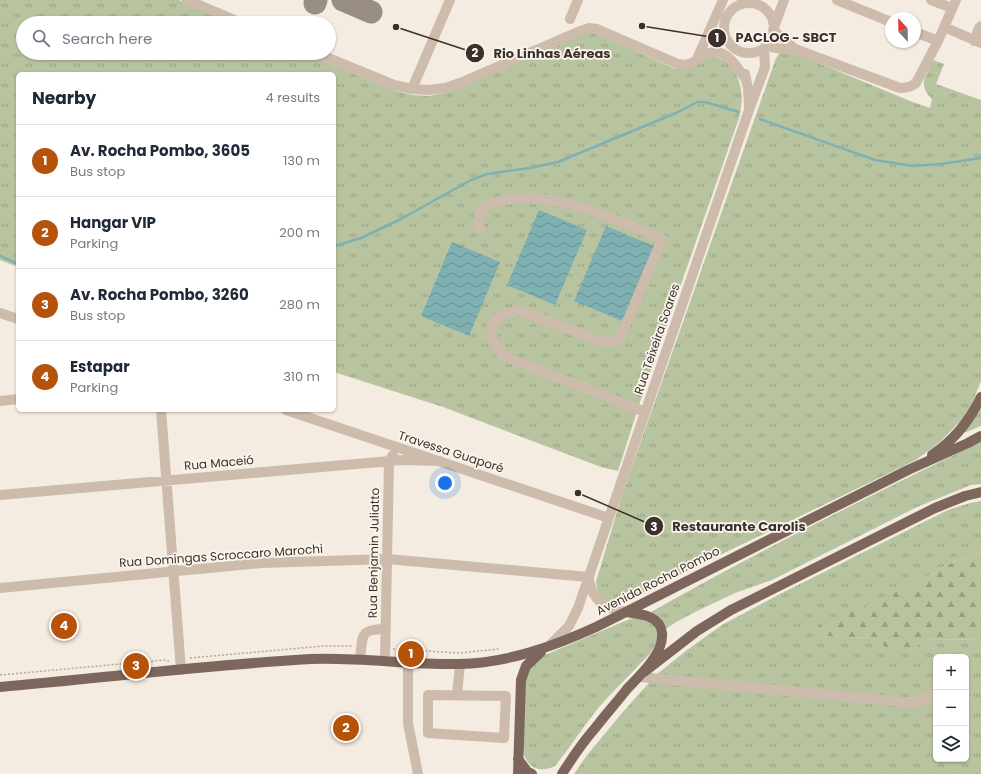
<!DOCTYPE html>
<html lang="en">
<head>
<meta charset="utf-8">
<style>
  :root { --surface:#fff; --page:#f6f6f7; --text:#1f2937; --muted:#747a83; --line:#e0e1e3; --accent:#b45309 }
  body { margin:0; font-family:Poppins,sans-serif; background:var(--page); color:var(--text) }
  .controls { position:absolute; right:12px; bottom:12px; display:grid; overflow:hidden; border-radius:6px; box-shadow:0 1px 3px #0004 }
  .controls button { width:36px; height:36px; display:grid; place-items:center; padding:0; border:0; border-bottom:1px solid var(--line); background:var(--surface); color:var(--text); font:20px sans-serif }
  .compass { position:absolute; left:885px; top:12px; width:36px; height:36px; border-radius:50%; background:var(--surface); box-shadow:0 1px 3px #0004; rotate:338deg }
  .you { position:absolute; left:445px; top:483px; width:14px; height:14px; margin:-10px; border:3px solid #fff; border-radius:50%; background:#1a73e8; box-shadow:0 0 0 6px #1a73e833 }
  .badge { display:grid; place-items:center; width:26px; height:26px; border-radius:50%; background:var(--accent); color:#fff; font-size:13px; font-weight:700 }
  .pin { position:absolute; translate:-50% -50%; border:2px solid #fff; box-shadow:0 1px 4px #0006 }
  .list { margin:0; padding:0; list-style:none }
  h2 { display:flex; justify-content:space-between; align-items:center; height:52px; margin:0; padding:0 16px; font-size:17px }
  h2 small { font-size:13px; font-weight:400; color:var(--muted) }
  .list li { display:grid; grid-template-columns:26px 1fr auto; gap:12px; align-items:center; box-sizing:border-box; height:72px; padding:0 16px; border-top:1px solid var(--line) }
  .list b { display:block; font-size:15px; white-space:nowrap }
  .list p { margin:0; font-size:13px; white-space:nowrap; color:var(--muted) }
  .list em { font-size:13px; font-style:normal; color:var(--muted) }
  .icon { flex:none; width:22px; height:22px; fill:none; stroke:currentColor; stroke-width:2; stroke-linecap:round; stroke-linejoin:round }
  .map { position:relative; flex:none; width:981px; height:774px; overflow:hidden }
  .search { position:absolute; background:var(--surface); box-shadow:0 1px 3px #0004; left:16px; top:16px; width:320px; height:44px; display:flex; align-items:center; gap:10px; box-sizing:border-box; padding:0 14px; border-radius:22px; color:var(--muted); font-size:15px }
  .panel { position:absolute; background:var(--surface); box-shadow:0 1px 3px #0004; left:16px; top:72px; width:320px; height:340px; border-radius:6px }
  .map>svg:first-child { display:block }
  .grass { fill:url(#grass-tufts); fill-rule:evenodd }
  .forest { fill:url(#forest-firs) }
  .water { fill:url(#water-waves) }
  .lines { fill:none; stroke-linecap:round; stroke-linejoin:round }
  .stream { stroke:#7fb0b2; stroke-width:2.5 }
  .taxiway { stroke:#988e86; stroke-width:23 }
  .path { stroke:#b9a596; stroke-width:1.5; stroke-dasharray:2 2; stroke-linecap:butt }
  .minor { stroke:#cdbbac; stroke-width:10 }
  .major { stroke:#7d675c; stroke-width:10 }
  .labels { text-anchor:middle; stroke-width:3.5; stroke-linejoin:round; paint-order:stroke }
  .street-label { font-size:12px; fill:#3b302b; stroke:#fbf5ee }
  .leader { fill:none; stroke:#3b302b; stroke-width:1.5 }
  .callout-dot { fill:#3b302b; stroke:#fbf5ee; stroke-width:1.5 }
  .mark-label { font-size:12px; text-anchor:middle; font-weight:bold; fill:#fff }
  .callout-label { font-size:13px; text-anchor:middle; font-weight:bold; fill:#3b302b; stroke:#fbf5ee; stroke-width:3.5; stroke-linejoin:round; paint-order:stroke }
</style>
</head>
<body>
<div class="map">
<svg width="981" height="774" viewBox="0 0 981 774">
  <defs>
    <pattern id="grass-tufts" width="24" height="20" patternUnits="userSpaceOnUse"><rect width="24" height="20" fill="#b8c4a0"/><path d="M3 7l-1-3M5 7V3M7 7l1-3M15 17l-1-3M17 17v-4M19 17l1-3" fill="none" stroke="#97a083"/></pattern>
    <pattern id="forest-firs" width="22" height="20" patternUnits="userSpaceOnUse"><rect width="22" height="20" fill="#b8c4a0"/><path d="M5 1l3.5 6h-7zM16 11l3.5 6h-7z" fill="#97a083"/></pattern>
    <pattern id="water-waves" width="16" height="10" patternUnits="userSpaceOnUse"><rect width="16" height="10" fill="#7fb0b2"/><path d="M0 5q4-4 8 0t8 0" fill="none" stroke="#699091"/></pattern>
  </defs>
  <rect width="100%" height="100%" fill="#f4ebe1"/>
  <!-- grass -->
  <path class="grass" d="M0,0H179L233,23H23V53H305L396,91L413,95L428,96L444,93L458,88L581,35L589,33H595L676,69C691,70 692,61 704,58C725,52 738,71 741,90C743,99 741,108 739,118L641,399L618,471L601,467L443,407L334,372V74H18V267L0,260Z
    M790,51L910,101L930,108L932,99C927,94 923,89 924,80L933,60L944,64L936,84L981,100V381L968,413L940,442L916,460L619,604L609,603L599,596L596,582L622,495L776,58L780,53Z
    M981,409V426L964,433Z
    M981,442V484L971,485L917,507L772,580L735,593L699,610L678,621L664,630L659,620L651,612C759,551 869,496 981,442Z
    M981,501V552L953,562L821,636L872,638L893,651L914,649L924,639L981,640V774H574L588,754L622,713L656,675L687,650L722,625L780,594L948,510L970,503ZM936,657H966V759H936Z
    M632,618C648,618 661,625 656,643C653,652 645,659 639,665C624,681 608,696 595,712C581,730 569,749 555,766C539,774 526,767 523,750L522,685L532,662L545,655Z"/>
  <!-- forest -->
  <path class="forest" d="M981,552V640L924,639L914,649L893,652L872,638L820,636L816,631L819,626L910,586L953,562Z"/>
  <!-- water -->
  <path class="water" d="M539,210L587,230L555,305L507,285Z
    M606,226L654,246L622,321L574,301Z
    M452,242L500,262L469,336L421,316Z"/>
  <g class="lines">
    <!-- stream -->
    <path class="stream" d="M760,119L875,160L913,166L941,164L981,158
      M334,246L361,238L399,220L471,180L487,174L530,168L558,162L676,113L697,102H705L739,112
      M0,256L18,264"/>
    <!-- taxiway -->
    <path class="taxiway" d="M343,0L371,12
      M315,3L316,0"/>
    <!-- path -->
    <path class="path" d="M393,649L459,653L499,649
      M190,658L324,646H352
      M0,675L164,660L169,661"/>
    <!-- minor -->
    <path class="minor" d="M187,0L242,23
      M837,0L891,22
      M931,0L952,8
      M724 28a25 25 0 1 1 50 0a25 25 0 1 1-50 0Z
      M570,19L578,0
      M774,27L784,0
      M944,27L981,43
      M773,30L795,49
      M915,32L938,41
      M974,41L979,28L981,26
      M767,46L781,49H795L900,88C907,88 911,87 916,83L938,41L956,0
      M316,53L394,85L412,89L428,90L445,88L460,83L580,31L589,28L597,29L678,64C687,66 691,64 698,59C722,41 733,61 746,80
      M697,59L723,0
      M745,74L748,89L749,106
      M412,89L450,0
      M480,229C476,211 483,205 499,201C556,189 611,218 662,239L622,334L613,343L600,341L518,310L503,314L491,326L493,342L503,356L645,412
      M0,313L18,319
      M0,401L18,399
      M161,410L181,670
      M286,410L609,518
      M0,495L402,460L440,461
      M589,579C593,602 604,608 626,612
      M0,588L262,563L387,559L588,577
      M549,646L569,626L578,608L749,110L765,67L764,48
      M360,659C363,635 359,629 386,629
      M385,660L389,461L393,455
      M408,662V723L418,774
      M640,677L914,703L925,699L936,690
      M428,695L506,696L504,738L428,733Z
      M457,695L460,664"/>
    <!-- major -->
    <path class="major" d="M932,455C953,441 970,420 981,397
      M644,672L697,631L731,610L935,508L965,496L981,492
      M0,687C104,678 207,665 311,659C361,657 410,665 459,664C507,663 552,647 596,627L908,470L968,443L981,436
      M518,759L527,771L532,774
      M518,774L521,680L526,666L541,652
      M562,774C572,758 583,742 596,727C606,714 617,702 627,689C639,676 664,654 662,633C660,615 640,614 626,612"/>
  </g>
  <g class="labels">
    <!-- street labels -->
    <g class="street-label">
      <text transform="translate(657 339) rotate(-71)" y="4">Rua Teixeira Soares</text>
      <text transform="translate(451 452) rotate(18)" y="4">Travessa Guaporé</text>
      <text transform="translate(219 463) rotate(-5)" y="4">Rua Maceió</text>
      <text transform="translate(374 553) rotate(-89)" y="4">Rua Benjamin Juliatto</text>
      <text transform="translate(221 556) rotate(-4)" y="4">Rua Domingas Scroccaro Marochi</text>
      <text transform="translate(658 581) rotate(-27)" y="4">Avenida Rocha Pombo</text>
    </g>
  </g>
  <!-- callouts -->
  <path class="leader" d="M642 26L717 38M396 27L475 53M578 493L654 526"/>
  <g class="callout-dot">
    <circle cx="642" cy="26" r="4"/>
    <circle cx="396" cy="27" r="4"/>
    <circle cx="578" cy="493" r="4"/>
    <circle cx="717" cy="38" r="10"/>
    <circle cx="475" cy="53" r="10"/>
    <circle cx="654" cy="526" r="10"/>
  </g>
  <g class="mark-label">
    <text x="717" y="42">1</text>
    <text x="475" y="57">2</text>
    <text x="654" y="531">3</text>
  </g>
  <g class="callout-label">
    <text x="786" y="42">PACLOG - SBCT</text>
    <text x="552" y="58">Rio Linhas Aéreas</text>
    <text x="739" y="531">Restaurante Carolis</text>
  </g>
</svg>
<div class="controls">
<button>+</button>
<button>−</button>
<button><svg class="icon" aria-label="layers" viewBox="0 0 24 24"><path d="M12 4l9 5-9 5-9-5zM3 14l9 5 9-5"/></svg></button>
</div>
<svg class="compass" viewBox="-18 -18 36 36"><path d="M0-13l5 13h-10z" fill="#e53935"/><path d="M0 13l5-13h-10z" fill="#747a83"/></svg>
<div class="you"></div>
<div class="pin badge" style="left:411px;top:654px">1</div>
<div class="pin badge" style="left:346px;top:728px">2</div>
<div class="pin badge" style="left:136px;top:666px">3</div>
<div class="pin badge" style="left:64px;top:626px">4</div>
<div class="search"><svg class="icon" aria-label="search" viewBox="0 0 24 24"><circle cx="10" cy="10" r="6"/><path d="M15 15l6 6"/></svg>Search here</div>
<section class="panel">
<h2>Nearby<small>4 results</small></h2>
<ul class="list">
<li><span class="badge">1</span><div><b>Av. Rocha Pombo, 3605</b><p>Bus stop</p></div><em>130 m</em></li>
<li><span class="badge">2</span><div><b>Hangar VIP</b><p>Parking</p></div><em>200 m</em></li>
<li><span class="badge">3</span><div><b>Av. Rocha Pombo, 3260</b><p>Bus stop</p></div><em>280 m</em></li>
<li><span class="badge">4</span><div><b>Estapar</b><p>Parking</p></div><em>310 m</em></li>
</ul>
</section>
</div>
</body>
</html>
